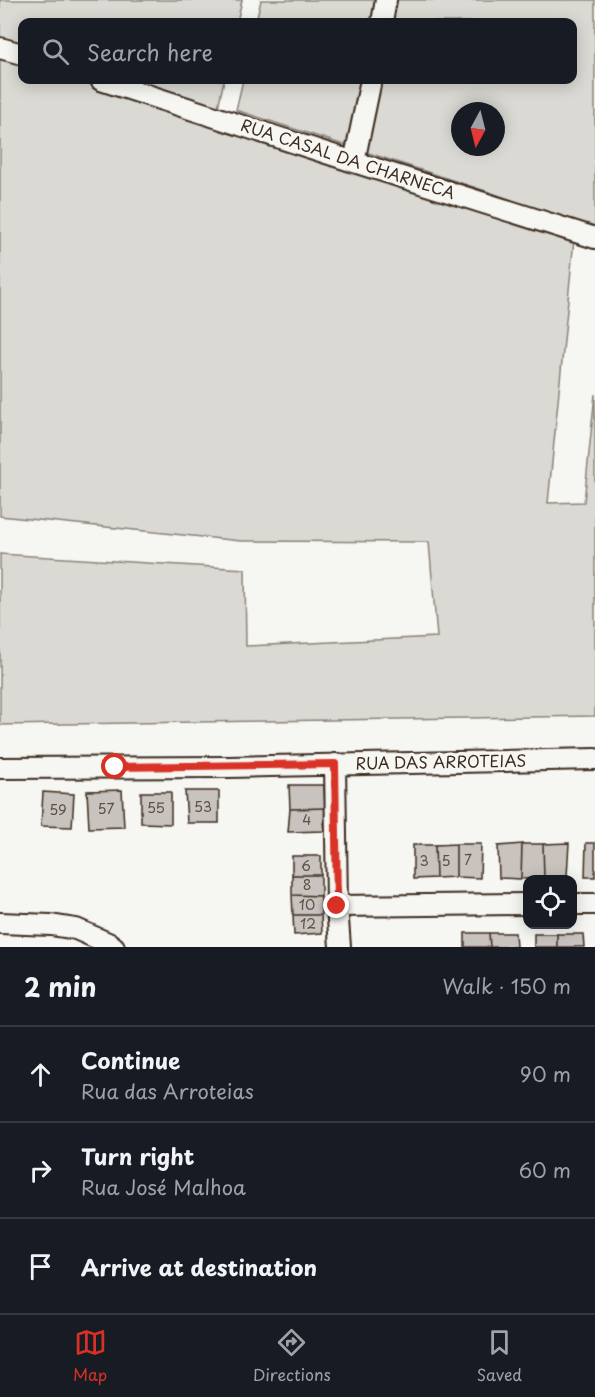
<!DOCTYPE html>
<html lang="en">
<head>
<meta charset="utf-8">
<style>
  :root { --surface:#171b24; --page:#20242c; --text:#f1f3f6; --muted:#9ea1a6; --line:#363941; --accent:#d93025 }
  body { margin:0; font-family:"Playpen Sans",sans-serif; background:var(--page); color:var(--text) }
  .controls { position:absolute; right:18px; bottom:18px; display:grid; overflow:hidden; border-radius:12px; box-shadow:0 3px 15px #0003 }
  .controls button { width:54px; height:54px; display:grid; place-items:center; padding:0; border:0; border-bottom:2px solid var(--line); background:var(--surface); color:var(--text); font:30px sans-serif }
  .compass { position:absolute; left:451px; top:102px; width:54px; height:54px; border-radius:50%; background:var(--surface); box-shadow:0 3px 15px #0003; rotate:187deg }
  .stop { position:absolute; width:18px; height:18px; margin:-14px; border:4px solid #d93025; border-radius:50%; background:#fff }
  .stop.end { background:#d93025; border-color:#fff; box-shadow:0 2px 6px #0008 }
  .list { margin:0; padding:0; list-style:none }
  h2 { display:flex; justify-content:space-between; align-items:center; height:78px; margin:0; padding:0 24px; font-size:26px }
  h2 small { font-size:20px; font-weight:400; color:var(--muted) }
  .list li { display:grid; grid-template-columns:39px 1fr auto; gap:18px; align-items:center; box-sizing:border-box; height:96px; padding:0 24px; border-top:2px solid var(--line) }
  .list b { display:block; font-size:22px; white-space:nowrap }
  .list p { margin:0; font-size:20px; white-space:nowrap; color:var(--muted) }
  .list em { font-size:20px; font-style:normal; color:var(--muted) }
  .icon { flex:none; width:33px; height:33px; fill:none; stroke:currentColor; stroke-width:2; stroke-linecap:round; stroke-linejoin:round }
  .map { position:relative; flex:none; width:595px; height:947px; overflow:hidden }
  .search { position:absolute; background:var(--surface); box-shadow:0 3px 15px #0003; left:18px; right:18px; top:18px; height:66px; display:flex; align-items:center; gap:15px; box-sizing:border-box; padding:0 21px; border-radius:12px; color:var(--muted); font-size:22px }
  .sheet { height:366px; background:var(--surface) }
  nav { display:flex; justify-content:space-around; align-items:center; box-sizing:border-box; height:84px; border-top:2px solid var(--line); background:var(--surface); font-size:16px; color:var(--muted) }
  nav a { display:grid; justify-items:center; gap:3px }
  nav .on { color:var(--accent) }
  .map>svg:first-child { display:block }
  .green { fill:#dad9d3; stroke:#8a8278; stroke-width:1.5; fill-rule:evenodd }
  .building { fill:#c8c3be; stroke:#3b2a1e; stroke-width:1.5 }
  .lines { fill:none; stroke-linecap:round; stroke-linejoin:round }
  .minor-casing { stroke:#3b2a1e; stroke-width:24 }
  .minor { stroke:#f6f6f2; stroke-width:20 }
  .route { stroke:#d93025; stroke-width:8 }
  .labels { text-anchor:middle; stroke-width:6; stroke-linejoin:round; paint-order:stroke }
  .number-label { font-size:14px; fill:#5e5046 }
  .street-label { font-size:16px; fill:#3b2a1e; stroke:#f6f6f2 }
</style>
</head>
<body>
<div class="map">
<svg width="595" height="947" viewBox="0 0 595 947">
  <rect width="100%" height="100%" fill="#f6f6f2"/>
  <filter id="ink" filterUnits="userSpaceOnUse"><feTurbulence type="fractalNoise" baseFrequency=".0167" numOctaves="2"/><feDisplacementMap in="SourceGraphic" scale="12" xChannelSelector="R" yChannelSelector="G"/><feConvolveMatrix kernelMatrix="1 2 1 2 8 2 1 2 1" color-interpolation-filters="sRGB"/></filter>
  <g filter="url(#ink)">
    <!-- green -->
    <path class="green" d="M0,0H242L237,22H22V80H224L215,121L574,239L548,503L584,502L595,394V716L0,725V554L245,569L246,646L437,637L429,542L241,541L0,516Z
      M261,0H595V232L492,193L236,110L243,80H572V22H256ZM460,111H496V147H460Z"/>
    <!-- building -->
    <path class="building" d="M289,785H324L325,808L290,809Z
      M122,790L124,827L89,828L87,791Z
      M185,791H219V823H187Z
      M43,792L74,794L72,827L41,826Z
      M141,792H171V824L141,823Z
      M325,808L324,831L288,832L290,809Z
      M569,843L567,876L544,878L543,844Z
      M586,843H595V877H585Z
      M456,844H481L480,878L456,877Z
      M456,844V877L436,878L435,845Z
      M522,844H543L544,878L521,879Z
      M522,844L521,879L499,878L498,846Z
      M413,845H435L436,878L413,879Z
      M292,856H321V875H292Z
      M292,875H321V896L292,895Z
      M292,895L321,896V915H293Z
      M293,915H321L322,933L294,935Z
      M465,933H489L490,947H465Z
      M489,933H515L516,947H490Z
      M534,934H557V947H534Z
      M557,934H583L584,947H557Z"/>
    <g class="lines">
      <!-- minor casing -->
      <g class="minor-casing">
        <path id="minor" d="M382,22L386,0
          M0,48L22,54
          M101,80L354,162L595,238
          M354,162L371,80
          M335,764L337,906L340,947
          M0,768L229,767L595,759
          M572,904H595
          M337,906L528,904
          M0,923L51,925L76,929L110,944L114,947"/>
      </g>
      <!-- minor -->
      <use href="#minor" class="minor"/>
    </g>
  </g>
  <g class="lines" filter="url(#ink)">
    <!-- route -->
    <path class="route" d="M115,767L335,764L337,906"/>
  </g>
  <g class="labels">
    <!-- number labels -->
    <g class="number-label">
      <text x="203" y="812">53</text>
      <text x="156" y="813">55</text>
      <text x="106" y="814">57</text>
      <text x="58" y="815">59</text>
      <text x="307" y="825">4</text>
      <text x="468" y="865">7</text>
      <text x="424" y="866">3</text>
      <text x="446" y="866">5</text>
      <text x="306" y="871">6</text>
      <text x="307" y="890">8</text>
      <text x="307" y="910">10</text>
      <text x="308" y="929">12</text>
    </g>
    <!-- street labels -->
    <g class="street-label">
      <text transform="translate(348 159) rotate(18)" y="6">RUA CASAL DA CHARNECA</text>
      <text transform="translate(441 762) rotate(-1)" y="6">RUA DAS ARROTEIAS</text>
    </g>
  </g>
</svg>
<div class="controls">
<button><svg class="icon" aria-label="locate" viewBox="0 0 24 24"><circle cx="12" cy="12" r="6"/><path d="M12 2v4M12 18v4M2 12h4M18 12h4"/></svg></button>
</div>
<svg class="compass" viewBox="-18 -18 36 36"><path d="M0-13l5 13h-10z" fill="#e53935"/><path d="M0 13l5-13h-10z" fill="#9ea1a6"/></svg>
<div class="stop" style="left:115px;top:767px"></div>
<div class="stop end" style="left:337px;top:906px"></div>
<div class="search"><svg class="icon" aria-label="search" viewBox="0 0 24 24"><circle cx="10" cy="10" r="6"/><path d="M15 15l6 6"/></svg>Search here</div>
</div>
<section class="sheet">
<h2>2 min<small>Walk · 150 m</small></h2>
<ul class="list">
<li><svg class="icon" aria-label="ahead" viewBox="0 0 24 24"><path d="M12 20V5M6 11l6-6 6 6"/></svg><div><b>Continue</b><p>Rua das Arroteias</p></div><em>90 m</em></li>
<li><svg class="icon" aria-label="right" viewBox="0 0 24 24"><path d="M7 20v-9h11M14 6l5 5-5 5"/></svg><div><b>Turn right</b><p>Rua José Malhoa</p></div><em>60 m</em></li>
<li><svg class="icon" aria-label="arrive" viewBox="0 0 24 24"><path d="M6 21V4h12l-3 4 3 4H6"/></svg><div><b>Arrive at destination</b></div></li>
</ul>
</section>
<nav>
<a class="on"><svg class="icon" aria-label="map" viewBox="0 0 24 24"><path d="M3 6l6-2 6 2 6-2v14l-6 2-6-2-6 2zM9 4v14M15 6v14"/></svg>Map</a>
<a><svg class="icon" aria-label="directions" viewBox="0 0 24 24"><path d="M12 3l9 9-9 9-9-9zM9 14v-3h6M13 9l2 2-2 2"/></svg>Directions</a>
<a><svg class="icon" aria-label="saved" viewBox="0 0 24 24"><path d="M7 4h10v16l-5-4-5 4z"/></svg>Saved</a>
</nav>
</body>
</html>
